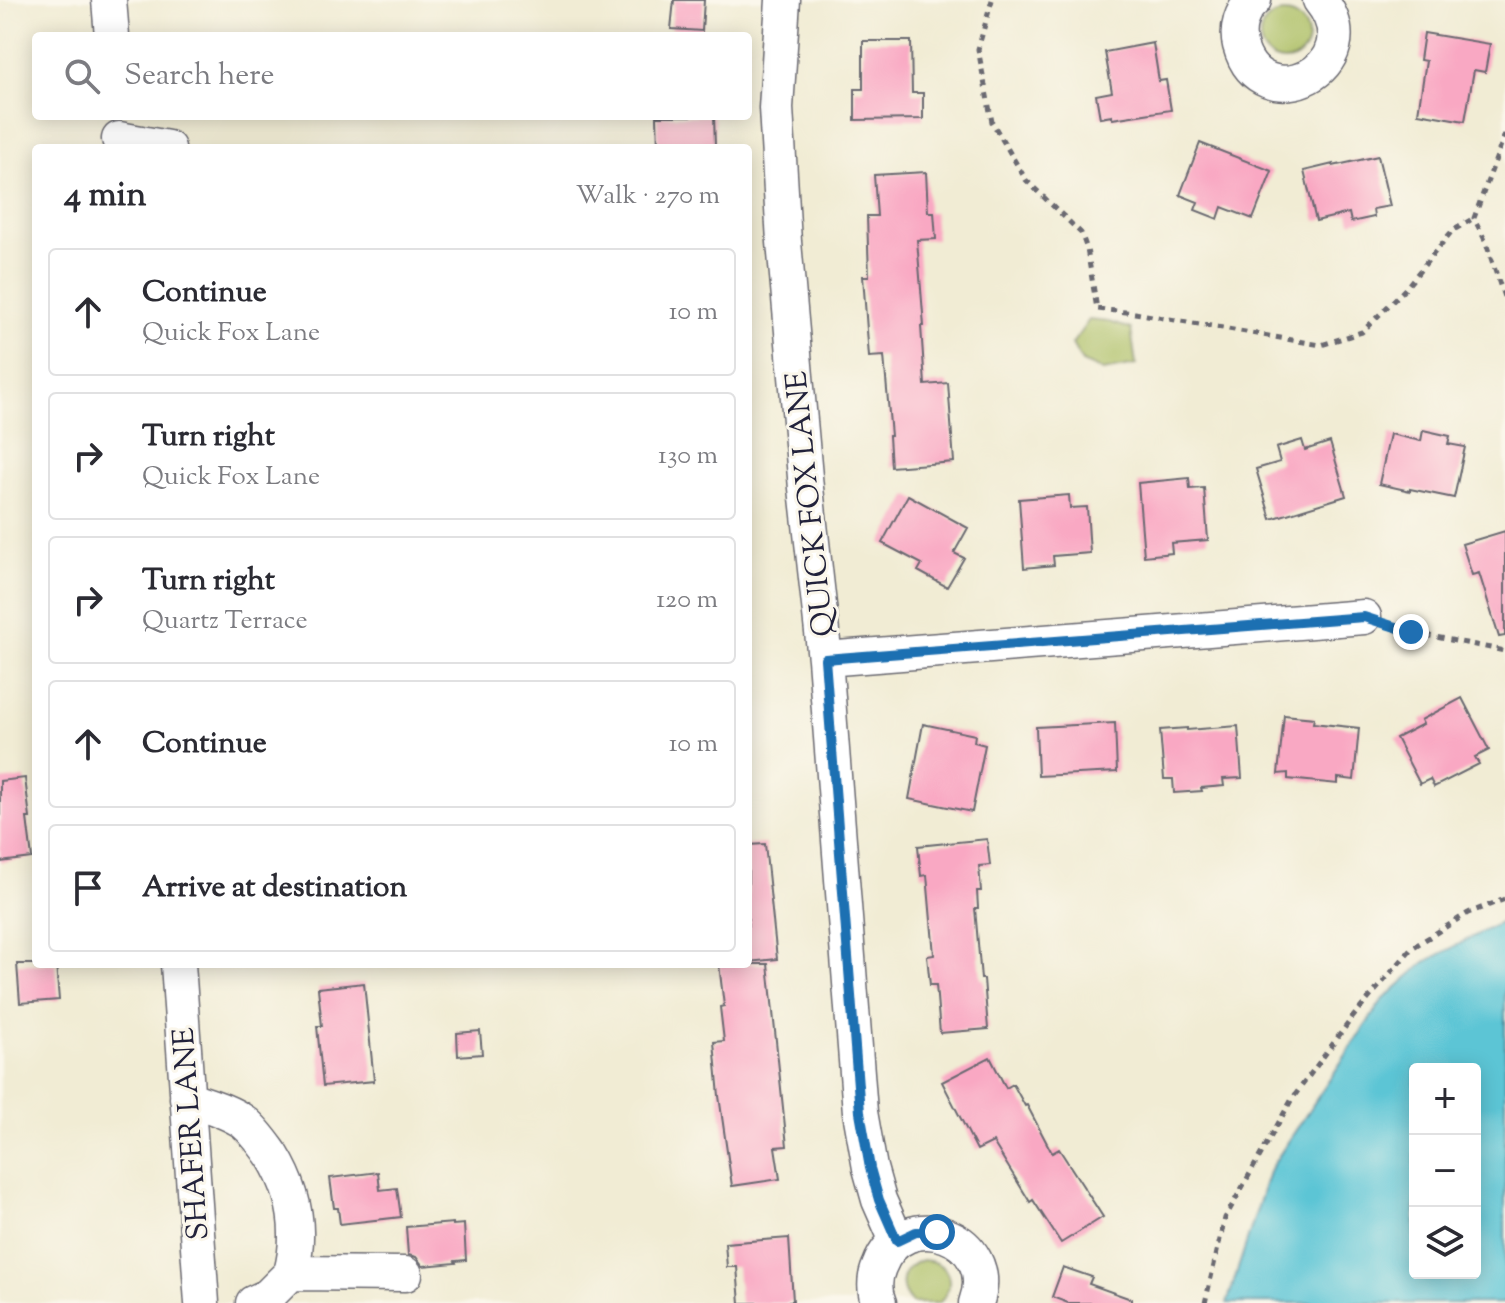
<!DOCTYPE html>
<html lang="en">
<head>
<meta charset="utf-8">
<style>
  :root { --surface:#fff; --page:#f7f7f7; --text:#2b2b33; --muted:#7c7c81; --line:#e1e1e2 }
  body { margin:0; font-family:"Sorts Mill Goudy",serif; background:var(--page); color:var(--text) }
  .controls { position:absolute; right:24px; bottom:24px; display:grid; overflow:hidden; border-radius:8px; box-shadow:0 4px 20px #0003 }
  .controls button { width:72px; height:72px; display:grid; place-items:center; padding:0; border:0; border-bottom:2px solid var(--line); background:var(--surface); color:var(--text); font:40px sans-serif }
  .stop { position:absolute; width:24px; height:24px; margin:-18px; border:6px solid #1f6fb2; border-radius:50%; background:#fff }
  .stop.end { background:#1f6fb2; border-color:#fff; box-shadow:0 2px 8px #0008 }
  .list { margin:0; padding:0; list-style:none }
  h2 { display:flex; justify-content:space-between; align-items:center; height:104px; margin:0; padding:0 32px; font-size:34px }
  h2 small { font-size:26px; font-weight:400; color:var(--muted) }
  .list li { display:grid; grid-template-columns:52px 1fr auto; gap:24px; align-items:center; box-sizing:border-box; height:128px; margin:0 16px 16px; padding:0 16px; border:2px solid var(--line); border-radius:8px }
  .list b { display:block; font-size:30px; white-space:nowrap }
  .list p { margin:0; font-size:26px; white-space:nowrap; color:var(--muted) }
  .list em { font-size:26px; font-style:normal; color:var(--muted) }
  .icon { flex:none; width:44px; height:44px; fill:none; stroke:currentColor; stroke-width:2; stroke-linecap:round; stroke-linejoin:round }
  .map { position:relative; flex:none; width:1505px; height:1303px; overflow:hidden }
  .search { position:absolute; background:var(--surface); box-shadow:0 4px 20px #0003; left:32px; top:32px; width:720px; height:88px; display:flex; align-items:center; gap:20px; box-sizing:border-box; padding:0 28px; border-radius:8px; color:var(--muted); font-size:30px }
  .panel { position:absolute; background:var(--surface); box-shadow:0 4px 20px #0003; left:32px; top:144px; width:720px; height:824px; border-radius:8px }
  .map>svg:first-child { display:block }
  .green { fill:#abbe62; stroke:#66704e; stroke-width:2 }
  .water { fill:#5bc5d5; stroke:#3e7488; stroke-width:2; fill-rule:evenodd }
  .building { fill:#f9a8c3 }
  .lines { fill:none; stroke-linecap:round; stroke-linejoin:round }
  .street-casing { stroke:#6a6971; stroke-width:37 }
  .path { stroke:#6a6971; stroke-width:5; stroke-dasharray:6 6; stroke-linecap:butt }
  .street { stroke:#fff; stroke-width:34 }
  .route { stroke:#1f6fb2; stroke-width:10 }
  .labels { text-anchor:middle; stroke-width:6; stroke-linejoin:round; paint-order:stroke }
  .street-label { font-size:30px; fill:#22223b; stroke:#fbf7ec }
</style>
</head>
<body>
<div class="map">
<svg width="1505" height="1303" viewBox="0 0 1505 1303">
  <rect width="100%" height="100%" fill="#fbf7ec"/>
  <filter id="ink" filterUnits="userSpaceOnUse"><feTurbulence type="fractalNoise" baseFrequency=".0125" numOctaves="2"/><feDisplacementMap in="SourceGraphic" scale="16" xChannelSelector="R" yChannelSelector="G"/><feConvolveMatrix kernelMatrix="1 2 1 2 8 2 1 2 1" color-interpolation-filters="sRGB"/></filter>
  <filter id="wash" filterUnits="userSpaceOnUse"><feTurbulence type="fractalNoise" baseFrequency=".006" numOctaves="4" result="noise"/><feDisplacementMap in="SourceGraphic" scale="32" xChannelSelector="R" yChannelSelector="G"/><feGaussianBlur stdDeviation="1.8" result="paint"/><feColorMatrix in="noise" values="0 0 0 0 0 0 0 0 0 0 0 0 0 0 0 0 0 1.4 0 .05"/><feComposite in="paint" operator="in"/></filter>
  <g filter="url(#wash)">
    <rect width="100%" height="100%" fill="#f1ecd4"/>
    <!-- green -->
    <path class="green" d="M1260 37a24 24 0 1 1 48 0a24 24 0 1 1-48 0Z
      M1089,320L1109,322L1131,329L1136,365L1103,371L1082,362L1072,344Z
      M922,1260C949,1261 958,1284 939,1303H912C896,1288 901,1267 922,1260Z"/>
    <!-- water -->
    <path class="water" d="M1505,920V1303H1227L1270,1169L1382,1001L1425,962ZM1415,1069H1475V1273H1415Z"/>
    <g id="blocks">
      <!-- building -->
      <path class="building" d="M674,0H704L702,31L671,29Z
        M1424,33L1490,44L1485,72L1474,70L1465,121L1418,113L1426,61L1420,60Z
        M863,41H911L912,93H923V119L855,120V89H863Z
        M1153,43L1159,81L1166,80L1171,110L1112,119V116L1100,118L1096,95L1112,92L1105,52Z
        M657,116H714L715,146L658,148Z
        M1200,143L1272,171L1253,219L1222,207L1218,219L1195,210L1198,202L1180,195Z
        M1378,156L1390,206L1373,209L1374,217L1351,222L1349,213L1316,221L1304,171L1333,164V166Z
        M926,172L928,212H934L936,239L917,240L924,326H921L925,385L948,383L954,462L891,467L889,436H891L884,356L869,357L863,276H869L867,216H877L874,175Z
        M1423,430L1450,436L1448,444L1465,447L1454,498L1410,489V491L1379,484L1390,434L1421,441Z
        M1302,440L1305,450L1330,442L1346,496L1271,519L1256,469L1280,462L1276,448Z
        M1189,478L1190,489L1204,488L1208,540L1171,543L1172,553L1144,556L1138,483Z
        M908,495L968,528L954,553L964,558L947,587L918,571L922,564L882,543Z
        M1069,495L1070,508L1087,507L1090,553L1053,556L1054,565L1024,568L1019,499Z
        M1505,531V636L1499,637L1479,573L1472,575L1462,544Z
        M1462,698L1489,750L1475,757L1479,764L1434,787L1430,779L1420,784L1396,738L1423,724L1421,720Z
        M1284,715L1314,718L1313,723L1359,728L1354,780L1338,778V784L1288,779V773L1278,774Z
        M1115,723L1117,772L1038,776L1036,727Z
        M923,724L975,735L974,742L985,745L972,812L909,799Z
        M1238,726L1242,778L1223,779L1224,786L1201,788L1202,791L1174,793L1173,779H1164L1160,730L1187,728V730Z
        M25,778L30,818H27L32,858L0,862V781Z
        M987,839L990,865L979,866L981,891H977L978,908H975L981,979H984L988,1029L940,1033L936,985H930L927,956L934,955L927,875L921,876L918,846Z
        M765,844L777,959L748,962V845Z
        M17,964H56L59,1000L20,1003Z
        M719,964H768L787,1146L775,1147L780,1179L732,1186L719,1096L714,1042L724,1041L720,1007L724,1006Z
        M364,983L374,1081L323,1086L317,1026H322L318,988Z
        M480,1031L482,1054L458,1056L457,1033Z
        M990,1057L1006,1088L1013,1084L1025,1106L1027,1105L1052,1153L1059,1149L1103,1217L1061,1243L1033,1200L1030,1202L993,1142L977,1150L942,1082Z
        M378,1172L380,1190L397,1188L401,1217L340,1224L338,1208H334L330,1178Z
        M453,1223V1225L464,1224L466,1260L455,1261L456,1263L423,1266L416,1257L408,1255L406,1227Z
        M789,1238L793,1301H789V1303H740L737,1267H727L725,1243Z
        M1063,1267L1092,1277L1089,1284L1131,1299V1303H1068L1052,1297Z"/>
    </g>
  </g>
  <g filter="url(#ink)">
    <use href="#blocks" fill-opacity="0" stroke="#6a6971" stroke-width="2"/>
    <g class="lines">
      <!-- street casing -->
      <g class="street-casing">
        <path id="street" d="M109,0L112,36
          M783,0L776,108L784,242L806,488L825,659L860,1112L870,1168L879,1200L897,1241
          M1254,0C1241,11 1236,29 1240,45C1261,123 1374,66 1320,0
          M119,139L168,148
          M825,659L1364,617
          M178,964L202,1303
          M187,1098C206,1105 227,1110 244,1122C255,1131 264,1144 272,1155C295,1192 302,1231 291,1273
          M253,1303L268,1296L291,1273L405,1274
          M879,1303C874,1292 874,1278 879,1267C903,1201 1001,1237 976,1303"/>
      </g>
      <!-- path -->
      <path class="path" d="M992,0L978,49L992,122L1026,180L1081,233L1087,249L1097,309L1135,313L1321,345L1362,332L1405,289L1452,231L1474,218
        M1505,134L1474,218L1485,240L1505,300
        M1391,626L1411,632L1505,651
        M1205,1303L1225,1218L1292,1099L1352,1018L1412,948L1468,913L1505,899"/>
      <!-- street -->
      <use href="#street" class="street"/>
    </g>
  </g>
  <g class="lines" filter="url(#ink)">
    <!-- route -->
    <path class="route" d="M937,1232H916L897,1241L879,1200L870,1168L860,1112L825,659L1364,617L1411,632"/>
  </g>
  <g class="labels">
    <!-- street labels -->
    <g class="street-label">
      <text transform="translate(809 504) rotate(-96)" y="10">QUICK FOX LANE</text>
      <text transform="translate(190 1134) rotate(-94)" y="10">SHAFER LANE</text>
    </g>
  </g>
</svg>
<div class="controls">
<button>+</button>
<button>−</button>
<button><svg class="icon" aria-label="layers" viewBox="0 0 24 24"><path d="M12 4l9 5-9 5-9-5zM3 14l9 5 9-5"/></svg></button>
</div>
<div class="stop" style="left:937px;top:1232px"></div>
<div class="stop end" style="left:1411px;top:632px"></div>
<div class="search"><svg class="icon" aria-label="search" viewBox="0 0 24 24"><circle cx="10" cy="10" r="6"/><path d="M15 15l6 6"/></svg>Search here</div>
<section class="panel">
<h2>4 min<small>Walk · 270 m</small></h2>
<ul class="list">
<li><svg class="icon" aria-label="ahead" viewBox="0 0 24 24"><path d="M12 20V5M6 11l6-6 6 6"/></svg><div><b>Continue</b><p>Quick Fox Lane</p></div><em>10 m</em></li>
<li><svg class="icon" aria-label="right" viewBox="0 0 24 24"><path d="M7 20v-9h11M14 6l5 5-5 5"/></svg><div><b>Turn right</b><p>Quick Fox Lane</p></div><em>130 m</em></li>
<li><svg class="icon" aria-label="right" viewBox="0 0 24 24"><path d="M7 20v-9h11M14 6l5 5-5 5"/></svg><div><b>Turn right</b><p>Quartz Terrace</p></div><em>120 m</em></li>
<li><svg class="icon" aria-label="ahead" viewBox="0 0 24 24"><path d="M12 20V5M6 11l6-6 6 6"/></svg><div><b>Continue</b></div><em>10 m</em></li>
<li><svg class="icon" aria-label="arrive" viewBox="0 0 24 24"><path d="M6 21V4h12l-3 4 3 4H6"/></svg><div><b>Arrive at destination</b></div></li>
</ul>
</section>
</div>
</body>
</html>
